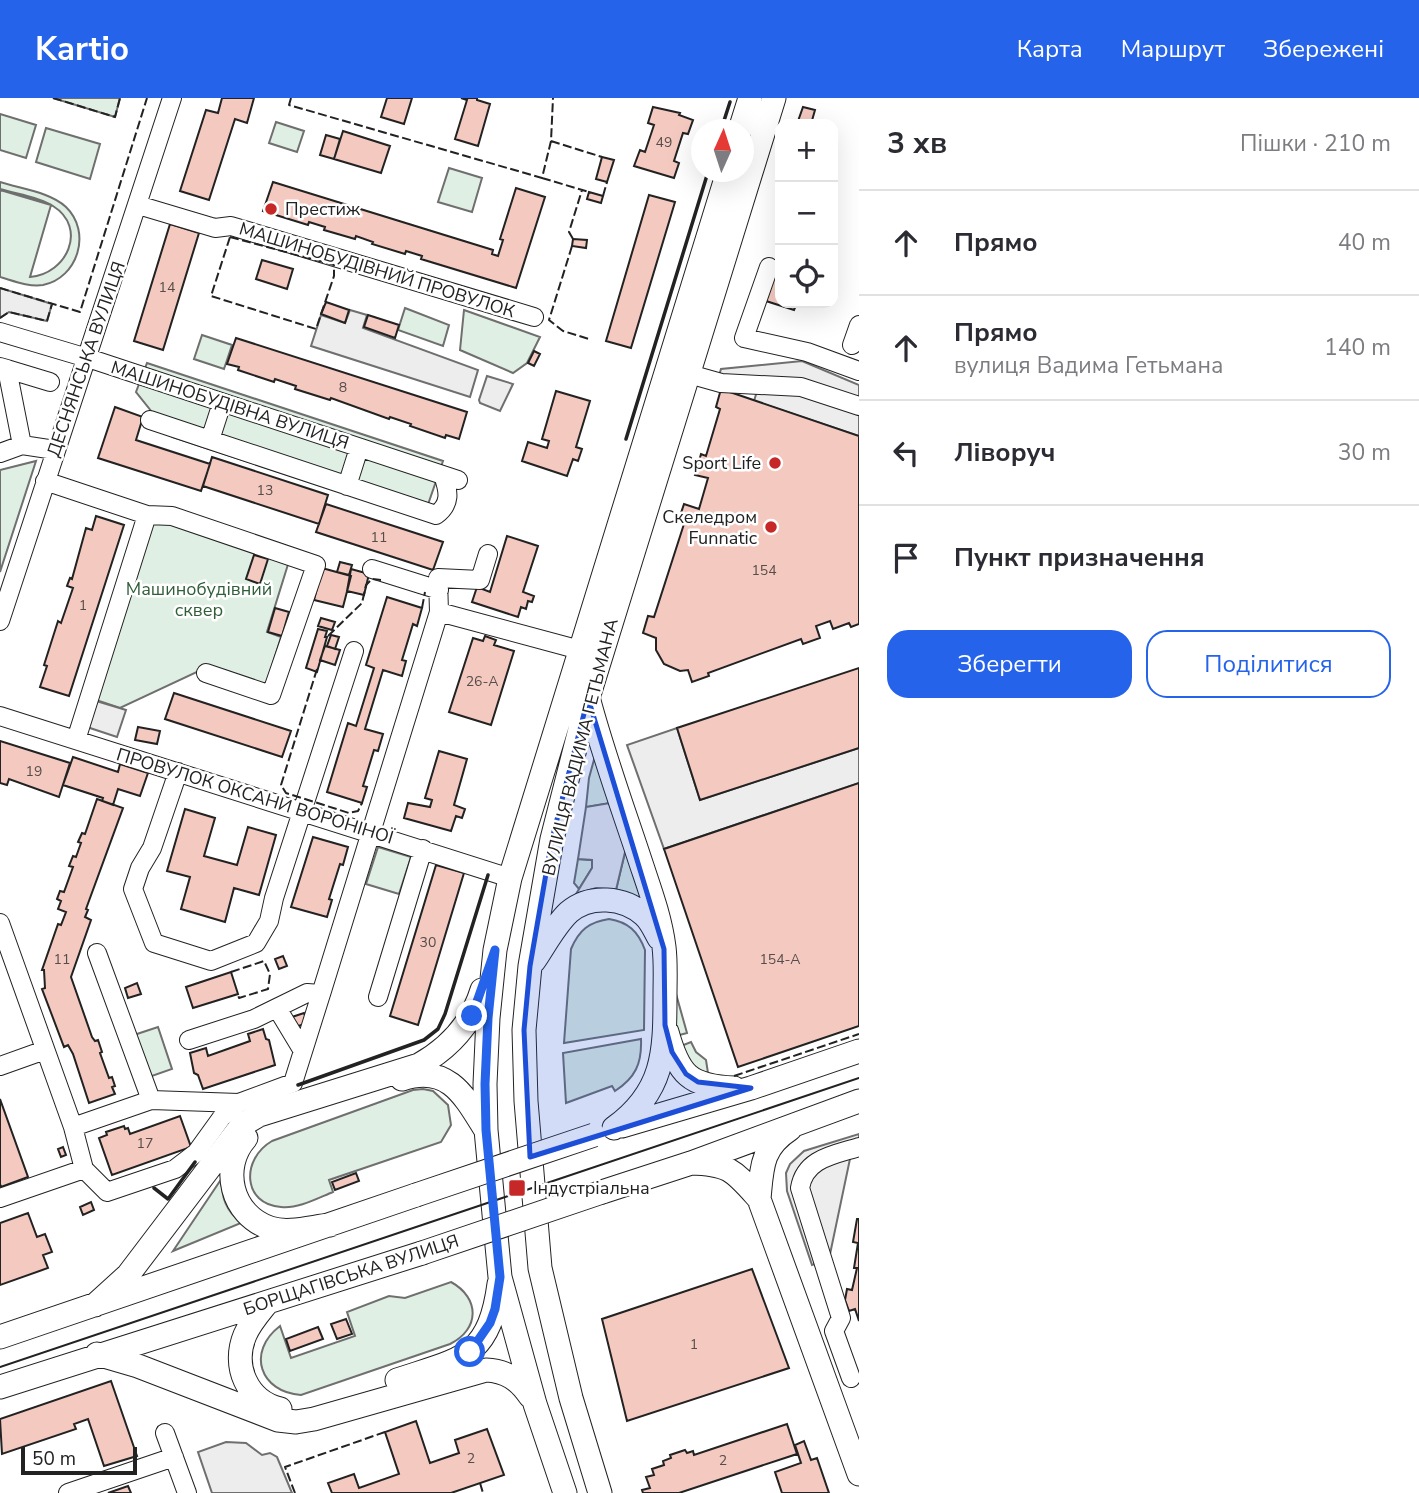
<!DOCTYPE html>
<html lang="uk">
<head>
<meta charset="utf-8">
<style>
  :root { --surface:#fff; --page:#f2f2f3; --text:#2b2b33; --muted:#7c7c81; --line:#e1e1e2; --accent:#2563eb }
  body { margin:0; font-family:"Nunito Sans",sans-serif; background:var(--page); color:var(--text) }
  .controls { position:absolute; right:21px; top:21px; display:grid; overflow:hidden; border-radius:14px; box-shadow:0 7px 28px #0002 }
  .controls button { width:63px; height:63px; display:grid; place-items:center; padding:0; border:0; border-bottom:2px solid var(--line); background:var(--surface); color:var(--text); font:35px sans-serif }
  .compass { position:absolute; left:691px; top:21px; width:63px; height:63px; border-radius:50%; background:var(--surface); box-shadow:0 7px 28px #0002; rotate:3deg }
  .scale { position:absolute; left:21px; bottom:18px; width:116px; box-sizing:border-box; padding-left:7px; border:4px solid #222; border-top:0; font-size:19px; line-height:24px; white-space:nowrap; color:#222; -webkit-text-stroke:5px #fff; paint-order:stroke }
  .stop { position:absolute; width:21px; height:21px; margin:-16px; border:5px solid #2563eb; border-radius:50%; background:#fff }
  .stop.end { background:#2563eb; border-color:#fff; box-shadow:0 2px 7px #0008 }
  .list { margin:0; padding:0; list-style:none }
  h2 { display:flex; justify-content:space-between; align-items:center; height:91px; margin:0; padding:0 28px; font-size:30px }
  h2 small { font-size:23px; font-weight:400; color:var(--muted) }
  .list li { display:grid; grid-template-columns:46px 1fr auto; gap:21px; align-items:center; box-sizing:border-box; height:105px; padding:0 28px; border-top:2px solid var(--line) }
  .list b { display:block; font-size:26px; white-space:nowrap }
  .list p { margin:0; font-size:23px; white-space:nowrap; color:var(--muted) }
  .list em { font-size:23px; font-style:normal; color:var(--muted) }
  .actions { display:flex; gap:14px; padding:21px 28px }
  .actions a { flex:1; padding:16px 0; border:2px solid var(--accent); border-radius:21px; text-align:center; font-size:24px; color:var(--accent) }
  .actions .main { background:var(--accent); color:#fff }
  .icon { flex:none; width:38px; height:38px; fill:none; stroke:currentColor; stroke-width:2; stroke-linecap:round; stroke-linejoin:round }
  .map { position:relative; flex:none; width:859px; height:1395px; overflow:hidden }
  header { display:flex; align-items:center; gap:42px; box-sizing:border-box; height:98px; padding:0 35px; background:var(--accent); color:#fff }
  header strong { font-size:33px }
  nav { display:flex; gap:38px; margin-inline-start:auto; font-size:24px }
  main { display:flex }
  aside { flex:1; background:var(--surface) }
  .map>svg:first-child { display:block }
  .green { fill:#e0efe3; stroke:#6f6f6f; stroke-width:2 }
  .parking { fill:#ededed; stroke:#6f6f6f; stroke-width:2 }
  .building { fill:#f3c9c0; stroke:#222; stroke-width:2 }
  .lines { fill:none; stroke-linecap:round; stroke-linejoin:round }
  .minor-casing { stroke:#222; stroke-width:20 }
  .major-casing { stroke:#222; stroke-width:25 }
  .minor { stroke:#fff; stroke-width:18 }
  .major { stroke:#fff; stroke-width:23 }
  .tram { stroke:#222; stroke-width:2 }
  .major-bridge-casing { stroke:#222; stroke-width:25; stroke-linecap:butt }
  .major-bridge { stroke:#fff; stroke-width:23 }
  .fence { stroke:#222; stroke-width:2; stroke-dasharray:9 3.5; stroke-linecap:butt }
  .wall { stroke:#222; stroke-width:3.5 }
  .route { stroke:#2563eb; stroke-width:9 }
  .marked { fill:#1d4ed8; fill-opacity:0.2; stroke:#1d4ed8; stroke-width:5; stroke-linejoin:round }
  .poi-dot { fill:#c62828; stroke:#fff; stroke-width:2.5 }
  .labels { text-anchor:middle; stroke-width:5; stroke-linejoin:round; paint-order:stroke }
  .number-label { font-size:14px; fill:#564c4a }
  .poi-label { font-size:18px; fill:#222; stroke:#fff; text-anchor:start }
  .street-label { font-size:18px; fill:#222; stroke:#fff }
  .park-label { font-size:18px; fill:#2f5e38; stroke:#fff }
</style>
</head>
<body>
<header>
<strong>Kartio</strong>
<nav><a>Карта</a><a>Маршрут</a><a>Збережені</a></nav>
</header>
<main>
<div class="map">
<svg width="859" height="1395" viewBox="0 0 859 1395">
  <rect width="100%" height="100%" fill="#fff"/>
  <!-- green -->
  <path class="green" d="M53,0H120L115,19Z
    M0,16L36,27L26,60L0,52Z
    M276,24L304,33L297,54L269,45Z
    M46,30L100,46L90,81L36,64Z
    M449,70L482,80L472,114L438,104Z
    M0,84C21,91 50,94 66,109C92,134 78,180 43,187C28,189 14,183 0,179V92L51,107L30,179C67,176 88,130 53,108C39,99 16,96 0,91Z
    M405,210L449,227L443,248L398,232Z
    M464,212L540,239L527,265L513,275L460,252Z
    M202,237L232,247L224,271L194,261Z
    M147,265L443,363L423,421L172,339L136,294Z
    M36,363L0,474V372Z
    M152,419L290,460L267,534L281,539L265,591L203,571L120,610L93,601Z
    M595,658L610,705L586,709L589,680Z
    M378,749L411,759L399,796L366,786Z
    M626,750L644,806L628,795L616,792Z
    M578,761L592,762V770L579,791L574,785Z
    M609,821C628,824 638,833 645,852L644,932L564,945L571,851C579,832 589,824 609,821Z
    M671,878L687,935L672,939Z
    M158,929L172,971L149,979L134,937Z
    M641,941C642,966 635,980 615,993L612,988L566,1005L563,955Z
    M691,944L696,954L706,962L708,975L694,971L676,950Z
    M423,991L433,993L448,1007L451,1027L441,1044L329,1082L333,1094C318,1100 298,1111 281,1109C242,1106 241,1061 272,1043L413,992Z
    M222,1080C221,1100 226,1112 241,1125L173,1153Z
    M451,1184C480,1200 480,1231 450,1246L301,1297C260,1294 246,1254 280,1228L291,1260L355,1238L347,1214L389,1198L405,1200Z"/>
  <!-- parking -->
  <path class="parking" d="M0,190L52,206L47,223L9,214L0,220Z
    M350,212L367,217L363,230L478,272L470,299L311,248L321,217L345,225Z
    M802,263L859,287V338L754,303L761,280L718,281L721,271Z
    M487,278L513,286L500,313L480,305L479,302Z
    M93,602L126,612L117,639L84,628Z
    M677,630L700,702L859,650V685L664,751L627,647Z
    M610,705L626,750L616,792L596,790L576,796L592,770V762L578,761L586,709Z
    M859,1036V1054L851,1056L829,1161L812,1167L787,1093L786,1075L790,1066L804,1053Z
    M226,1344L246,1345L262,1357L270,1355L277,1359L292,1395H212L198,1354Z"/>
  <!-- building -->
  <path class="building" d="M222,0H254L247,25L235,21L209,102L180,93L206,12L218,15Z
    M387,0H412L404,26L381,19Z
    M461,0H477V2L490,6L478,48L455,41L467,2Z
    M653,9L680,15L679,17L693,22L688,36L683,35L674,63L679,65L674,80L634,68L640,52L645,54L654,27L648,25Z
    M803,9L815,12L811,26H797Z
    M343,33L390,48L381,75L334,61Z
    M326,37L340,41L334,61L320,57Z
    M602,59L614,62L607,84L596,81Z
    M273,84L493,152L492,156L498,158L503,142L500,141L516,90L545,99L516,190L421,161L422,158L406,153L405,156L372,146L373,144L356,138L355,141L324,132L325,129L309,124L308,127L263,113Z
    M589,94L603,98L601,105L587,101Z
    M649,97L675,104L631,250L606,243Z
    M170,126L199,135L163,252L134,243Z
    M573,141L587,142L586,150L572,148Z
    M780,158V205H797L794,212L766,203Z
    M262,162L293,171L287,191L256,181Z
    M326,204L349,212L345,225L321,216Z
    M368,217L399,227L395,240L364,229Z
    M236,240L467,314L459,341L446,337L445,340L410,328L411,326L390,319L389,321L331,300L330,302L295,291L296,288L275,281L274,284L238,272L239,269L227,266Z
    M534,253L540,256L534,268L528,265Z
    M721,291L859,338V526L851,529L849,525L833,531L830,523L816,528L820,540L803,546L801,541L708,575L709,578L692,584L688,572L680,573L664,566L656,552V540L643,535L648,518L654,519L684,426L678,424L684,406L699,411L708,380L695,377L701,356L706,358L720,311L716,309Z
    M556,293L590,303L576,349L582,351L578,363L573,361L567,378L522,363L528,344L547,350L549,343L542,341Z
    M115,309L143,319L136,342L210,366L201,393L98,360Z
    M212,359L328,397L319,426L203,388Z
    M326,406L443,444L433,472L316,434Z
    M96,418L124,427L69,598L40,589L47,568L44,567L58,523L61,525L73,490L67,488L70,480L72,481L86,430L92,432Z
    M507,438L538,448L523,494L534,498L532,504L528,503L526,511L521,509L518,519L472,504L477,489L490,494Z
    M254,457L268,461L260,486L246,481Z
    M340,464L352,467L349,477L337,474Z
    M322,470L351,478L343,509L314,502Z
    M351,471L369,476L364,497L347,493Z
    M387,499L422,510L417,528L413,526L402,562L406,563L402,578L383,572L365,631L383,636L378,653L374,652L363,688L367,689L362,705L327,694L348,625L356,628L374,570L366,567Z
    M275,510L289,514L282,538L268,534Z
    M321,520L335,524L332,532L318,528Z
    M318,531L327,533L325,539H327L317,574L306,570Z
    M331,537L339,539L335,551L327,548Z
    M485,538L496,542L494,547L514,553L491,627L449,614L473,540L483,543Z
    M325,548L340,552L335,567L320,562Z
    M859,570V650L700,702L677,630Z
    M174,595L291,633L282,659L165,621Z
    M138,629L160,633L157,646L135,642Z
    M0,643L70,665L59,699L9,681L7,687L0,685Z
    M439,653L467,661L454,707L465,711L462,720L456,718L451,733L404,720L408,705L430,709L432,702L425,700Z
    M73,659L118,674L120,666L148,675L140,698L118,691L113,707L102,703L103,700L63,687Z
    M859,685V928L738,969L664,751Z
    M97,701L123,710L86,811L88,812L85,819L91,822L71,879L92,939L95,943L98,942L102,954L100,955L109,980L112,979L115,988L112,989L115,996L89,1005L73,956L68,947L64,949L42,891L45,890L44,872H42L58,826L61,827L66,814L58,811L61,803L57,801L60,793L64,794L73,769L69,768L73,758L76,759L81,745L78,744L82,735L85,736Z
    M185,711L215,720L204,758L237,767L248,729L276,737L259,797L234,790L225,824L181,811L190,779L167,773Z
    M313,739L348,749L343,767L340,766L329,801L332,802L327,819L291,809Z
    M436,767L464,775L418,927L390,918Z
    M283,858L287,868L279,871L275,861Z
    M231,874L238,896L193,910L186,889Z
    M137,885L141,896L128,900L125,890Z
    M304,915L308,925L295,929L292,919Z
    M263,931L266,941L269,942L275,967L203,991L198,977L194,975L190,955L206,950L208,958L250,943L248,936Z
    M0,1001L28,1079L1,1089L0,1086Z
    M180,1018L191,1049L112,1077L99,1040L107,1037L106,1034L124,1028L125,1031L128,1030L130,1036Z
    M63,1049L66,1057L61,1059L58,1051Z
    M356,1075L359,1083L335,1092L332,1084Z
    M91,1104L94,1112L83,1117L80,1109Z
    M28,1115L37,1139L45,1136L52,1154L43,1157L48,1170L0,1187V1125Z
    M857,1121H859V1223L855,1211L849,1213L845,1202L847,1191L852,1192L857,1170H854L858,1145L853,1144Z
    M752,1171L789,1270L627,1323L602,1221Z
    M346,1221L352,1236L337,1241L331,1226Z
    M318,1229L323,1241L290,1253L286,1241Z
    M111,1283L137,1358L104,1368L88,1321L74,1326L76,1331L2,1356L0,1321Z
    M416,1323L430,1365L459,1355L455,1342L487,1331L504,1377L451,1395H332L328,1385L354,1376L359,1390L399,1376L385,1334Z
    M787,1326L797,1356L679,1395H643L642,1392L650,1390L646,1379L654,1377L652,1371L664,1367L663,1363L671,1360L670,1357L685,1352L687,1355L693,1353L694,1357Z
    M804,1343L811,1362L817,1360L829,1395H782L775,1374L801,1365L795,1347Z
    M128,1388L131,1395H108Z"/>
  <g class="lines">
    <!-- minor casing -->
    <g class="minor-casing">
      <path id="minor" d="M138,107L215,130L231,128L534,219
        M769,169L744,240L807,254L859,273
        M0,234L94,262L458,382
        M852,247L859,227
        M0,269L7,271L22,347
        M7,271L50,284
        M689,276L721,285L801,289L859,308
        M150,322L210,342L222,305
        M210,342L436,417C451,406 449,394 443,377
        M0,355L22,347L55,352
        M45,383L147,417L172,418L316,467L271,597L206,575
        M347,388L359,350
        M372,471L439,492
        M439,514L580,552
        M0,523L172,0
        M0,618L510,780
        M76,642L147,417
        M178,674L152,750L140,770L133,791L154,845L211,863L256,845L269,823L274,800L354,553
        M0,825L73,1029L84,1071L107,1094L175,1071L196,1055L222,1019L239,1005L293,985L321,896
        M97,855L151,1002
        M378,899L423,751
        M277,910L303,953
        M189,942L254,921L307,895L321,896L439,514L438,480L480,482L488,456
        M0,968L45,952
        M73,1029L151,1002L239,1005
        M0,1100L84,1071
        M851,1280L834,1233L841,1220L800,1090C805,1060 834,1057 859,1049
        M165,1335L187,1395
        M68,1395L174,1359"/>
    </g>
    <!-- major casing -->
    <g class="major-casing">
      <path id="major" d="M740,32L750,0
        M589,603C603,655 621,705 638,756C648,787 660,817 664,849C666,865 665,881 665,897C665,955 664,994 614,1030
        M534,863C545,847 555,827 569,814C590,796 624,799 644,817C651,823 655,833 659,840
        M667,934C679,977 689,988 734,990
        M402,981C448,966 464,997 485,1031
        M622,1028L751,990L859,953
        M246,1040C220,1069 231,1117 270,1130C288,1136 311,1129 330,1127
        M691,1065C730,1066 734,1073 759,1101L859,1376
        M602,1094L691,1065L859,1003
        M759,1101C762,1069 761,1050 790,1031
        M267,1205C259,1215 250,1225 245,1237C232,1268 247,1303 280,1311
        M95,1207L128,1177L242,1027L259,1017L419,967C449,950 472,925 482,892
        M0,1239L416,1097
        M97,1256L138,1268L278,1322L296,1324L314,1321L486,1272C507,1273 519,1282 530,1298
        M397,1282C460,1261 489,1261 499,1186
        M0,1289L422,1155
        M565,1395L535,1306L500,1179L486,1032L485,986L488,920L495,852L510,780L728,74
        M600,1395L571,1300L540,1170L526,1003L524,932L530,868L552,741L588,600L774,0"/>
    </g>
    <!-- minor -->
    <use href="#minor" class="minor"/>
    <!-- major -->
    <use href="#major" class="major"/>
    <!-- tram -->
    <path class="tram" d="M0,1269L859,980"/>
    <!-- major-bridge casing -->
    <g class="major-bridge-casing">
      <path id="major-bridge" d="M416,1097L594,1037
        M422,1155L602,1094"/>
    </g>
    <!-- major-bridge -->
    <use href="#major-bridge" class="major-bridge"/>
    <!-- fence -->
    <path class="fence" d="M53,0L115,19L120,0
      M291,0L289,7L542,80L551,43L553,0
      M551,43L602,59
      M542,80L589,94
      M603,98L607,84
      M230,139L334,167V178L316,231L211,198Z
      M573,141L569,134L582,92
      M572,148L549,222L563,233L589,241
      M0,190L80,214L147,0
      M0,220L9,214L47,223L52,206
      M422,510L425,494
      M328,538L362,505L366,487L372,481L381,482
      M317,571L281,687L286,695L349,715L358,713L362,705
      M231,874L264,863L270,876L268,891L239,900L238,896
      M734,978L859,936
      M480,1385L483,1395
      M295,1395L285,1369L385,1334"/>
    <!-- wall -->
    <path class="wall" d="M721,32L730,4
      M626,341L708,74
      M298,987L424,942L438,931L445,916L488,777
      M154,1090L168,1101L195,1064"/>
  </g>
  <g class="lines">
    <!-- route -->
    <path class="route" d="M470,1254L490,1225L495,1211L500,1179L486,1032L485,986L488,920L495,852L472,918"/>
  </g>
  <!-- marked area -->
  <path class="marked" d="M588,600L664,851L665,927L672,954L686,976L698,984L751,990L530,1059L524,932L530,868L552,741Z"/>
  <!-- markers -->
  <g class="poi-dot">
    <circle cx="271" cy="111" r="7"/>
    <circle cx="775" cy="365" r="7"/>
    <circle cx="771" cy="429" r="7"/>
    <rect x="508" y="1081" width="18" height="18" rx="3.5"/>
  </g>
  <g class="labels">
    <!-- number labels -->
    <g class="number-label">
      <text x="664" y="49">49</text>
      <text x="167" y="194">14</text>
      <text x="343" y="294">8</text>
      <text x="265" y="397">13</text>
      <text x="379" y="444">11</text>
      <text x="764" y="477">154</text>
      <text x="83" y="512">1</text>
      <text x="482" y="588">26-А</text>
      <text x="34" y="678">19</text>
      <text x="428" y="849">30</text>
      <text x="62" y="866">11</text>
      <text x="780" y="866">154-А</text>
      <text x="145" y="1050">17</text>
      <text x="694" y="1251">1</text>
      <text x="471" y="1365">2</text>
      <text x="723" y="1367">2</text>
    </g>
    <!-- poi labels -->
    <g class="poi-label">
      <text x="285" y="117">Престиж</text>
      <text x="761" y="371" text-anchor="end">Sport Life</text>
      <text x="757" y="425" text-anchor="end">Скеледром<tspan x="757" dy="21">Funnatic</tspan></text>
      <text x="533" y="1096">Індустріальна</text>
    </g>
    <!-- street labels -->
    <g class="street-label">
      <text transform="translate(377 172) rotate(17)" y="6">МАШИНОБУДІВНИЙ ПРОВУЛОК</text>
      <text transform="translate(86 261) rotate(-71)" y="6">ДЕСНЯНСЬКА ВУЛИЦЯ</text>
      <text transform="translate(230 307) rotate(18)" y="6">МАШИНОБУДІВНА ВУЛИЦЯ</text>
      <text transform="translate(580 649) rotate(-76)" y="6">ВУЛИЦЯ ВАДИМА ГЕТЬМАНА</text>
      <text transform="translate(255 698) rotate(17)" y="6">ПРОВУЛОК ОКСАНИ ВОРОНІНОЇ</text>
      <text transform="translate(351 1177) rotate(-18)" y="6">БОРЩАГІВСЬКА ВУЛИЦЯ</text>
    </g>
    <!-- park labels -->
    <g class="park-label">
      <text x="199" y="497">Машинобудівний<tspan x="199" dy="21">сквер</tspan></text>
    </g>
  </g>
</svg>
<div class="controls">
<button>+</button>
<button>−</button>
<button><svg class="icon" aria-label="locate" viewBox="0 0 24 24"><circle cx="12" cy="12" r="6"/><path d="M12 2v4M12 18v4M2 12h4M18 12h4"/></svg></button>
</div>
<svg class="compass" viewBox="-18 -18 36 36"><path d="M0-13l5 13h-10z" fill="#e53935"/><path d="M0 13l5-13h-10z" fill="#7c7c81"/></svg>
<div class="scale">50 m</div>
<div class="stop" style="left:470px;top:1254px"></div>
<div class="stop end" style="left:472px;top:918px"></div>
</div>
<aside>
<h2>3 хв<small>Пішки · 210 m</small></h2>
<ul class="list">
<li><svg class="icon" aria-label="ahead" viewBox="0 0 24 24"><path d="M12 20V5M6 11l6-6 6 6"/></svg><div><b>Прямо</b></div><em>40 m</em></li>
<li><svg class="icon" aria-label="ahead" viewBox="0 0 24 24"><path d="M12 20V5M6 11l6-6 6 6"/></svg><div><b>Прямо</b><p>вулиця Вадима Гетьмана</p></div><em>140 m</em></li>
<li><svg class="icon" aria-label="left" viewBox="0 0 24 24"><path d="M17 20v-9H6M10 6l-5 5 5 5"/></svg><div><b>Ліворуч</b></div><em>30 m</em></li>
<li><svg class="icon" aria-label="arrive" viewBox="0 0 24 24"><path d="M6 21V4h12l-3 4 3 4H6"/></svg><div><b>Пункт призначення</b></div></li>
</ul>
<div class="actions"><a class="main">Зберегти</a><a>Поділитися</a></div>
</aside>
</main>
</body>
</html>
